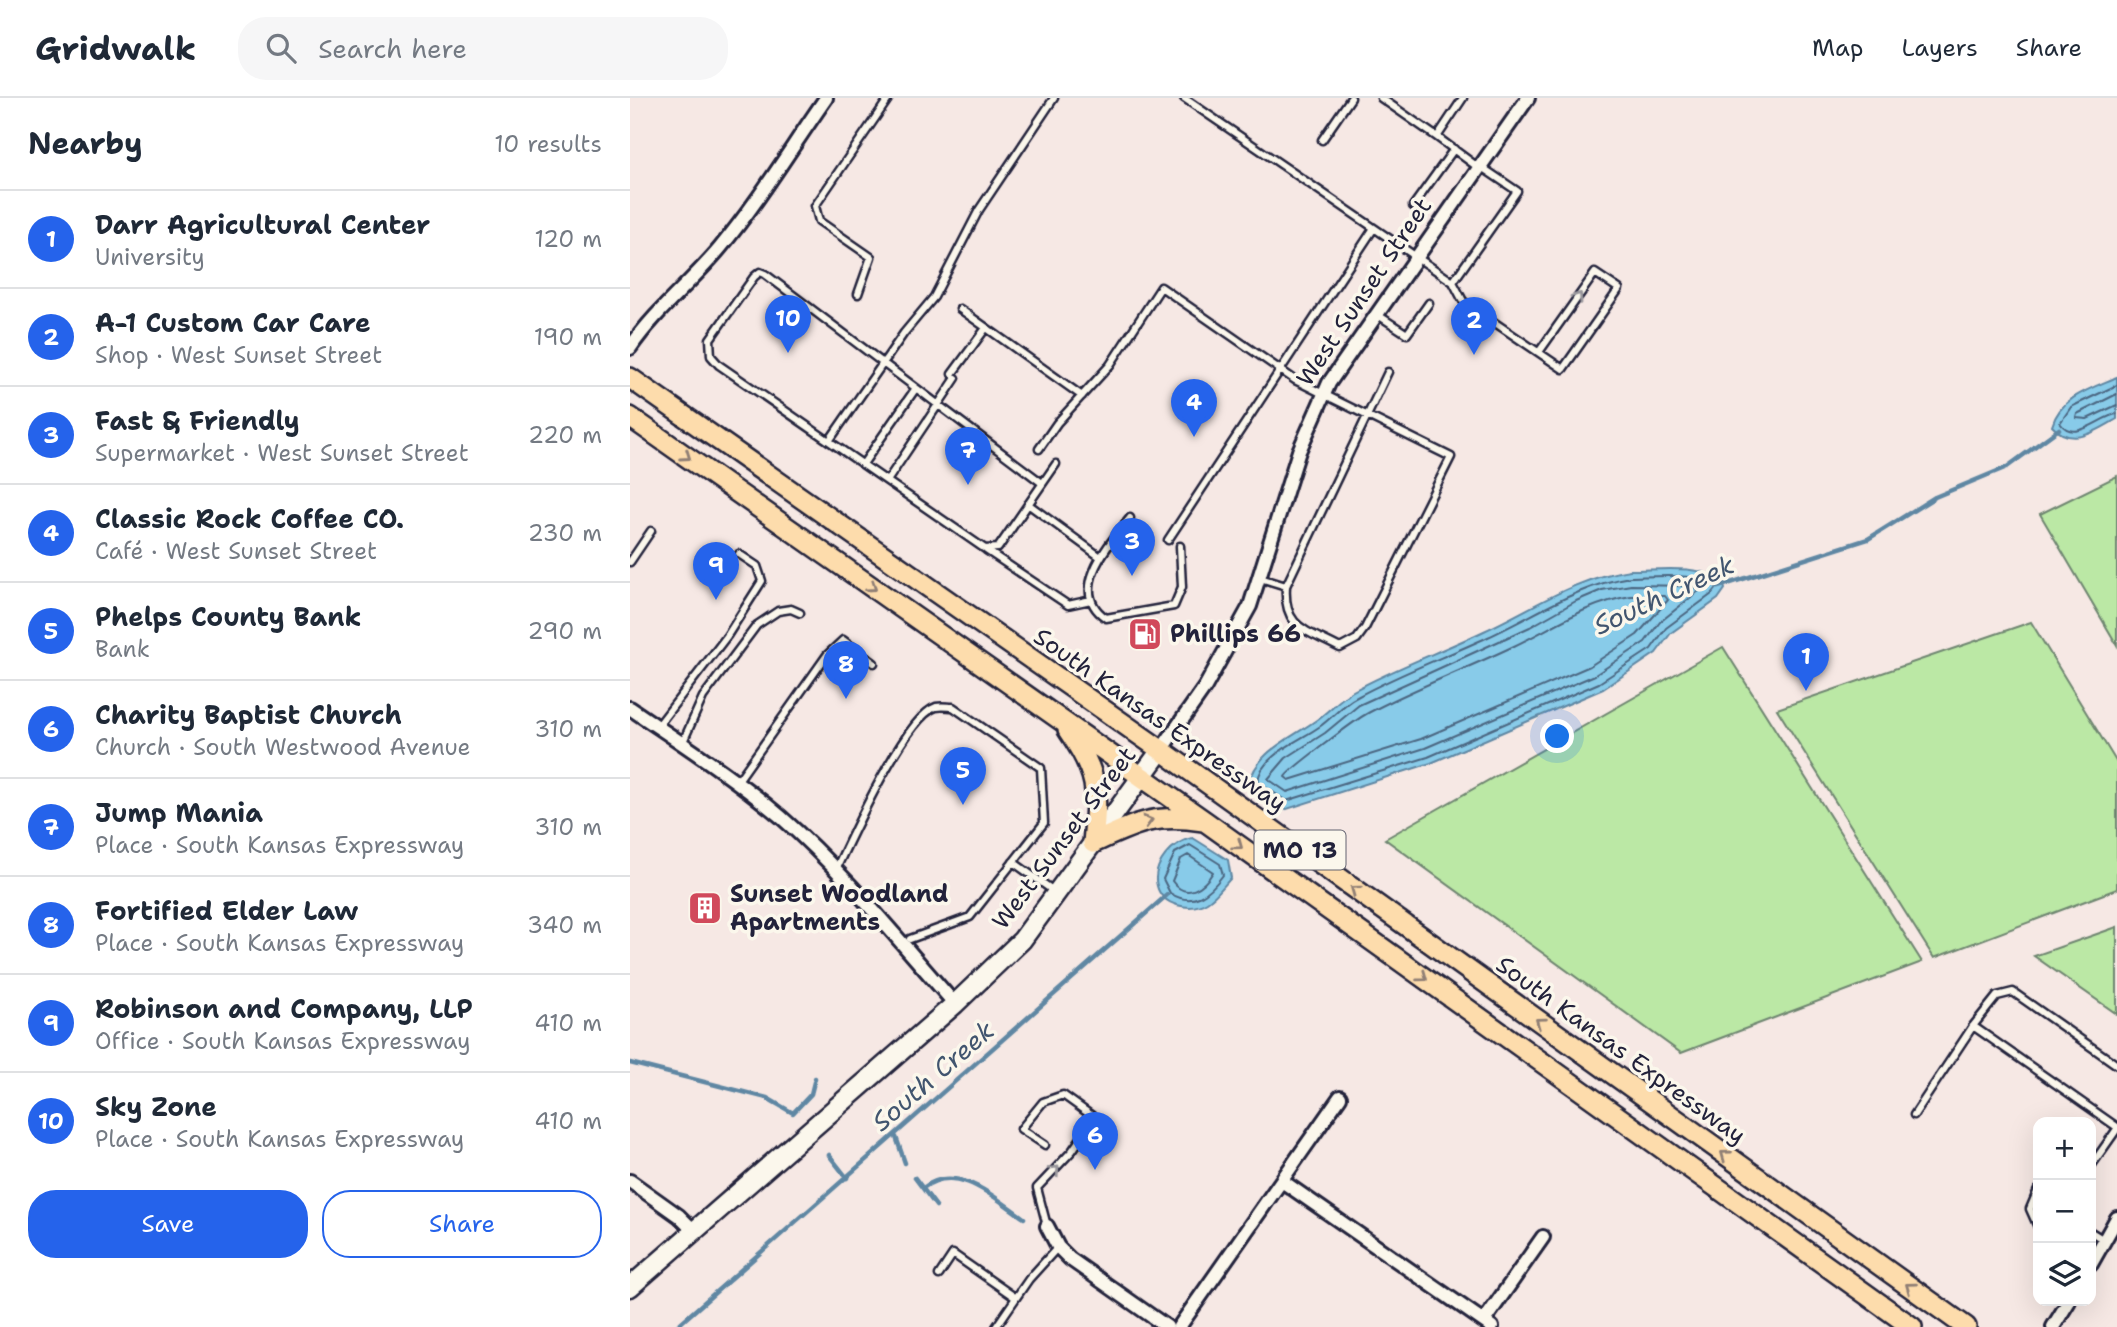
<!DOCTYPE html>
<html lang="en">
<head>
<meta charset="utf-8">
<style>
  :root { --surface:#fff; --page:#f6f6f7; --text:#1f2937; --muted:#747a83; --line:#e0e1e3; --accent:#2563eb }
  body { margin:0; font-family:"Shantell Sans",sans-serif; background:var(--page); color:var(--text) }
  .controls { position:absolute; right:21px; bottom:21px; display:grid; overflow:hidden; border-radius:14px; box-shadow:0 7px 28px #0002 }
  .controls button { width:63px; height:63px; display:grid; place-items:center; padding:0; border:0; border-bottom:2px solid var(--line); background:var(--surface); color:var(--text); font:35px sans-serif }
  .you { position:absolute; left:928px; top:639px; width:24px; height:24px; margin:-18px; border:5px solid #fff; border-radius:50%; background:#1a73e8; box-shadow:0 0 0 10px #1a73e833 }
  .badge { display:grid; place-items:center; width:46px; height:46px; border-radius:50%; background:var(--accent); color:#fff; font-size:23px; font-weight:700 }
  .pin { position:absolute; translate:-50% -58px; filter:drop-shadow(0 2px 4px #0008) }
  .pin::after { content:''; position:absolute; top:37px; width:24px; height:21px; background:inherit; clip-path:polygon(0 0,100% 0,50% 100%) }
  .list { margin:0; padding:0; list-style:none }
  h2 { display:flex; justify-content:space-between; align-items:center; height:91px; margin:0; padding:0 28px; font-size:30px }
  h2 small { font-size:23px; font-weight:400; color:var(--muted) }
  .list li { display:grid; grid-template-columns:46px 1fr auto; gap:21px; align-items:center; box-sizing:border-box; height:98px; padding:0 28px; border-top:2px solid var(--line) }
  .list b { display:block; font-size:26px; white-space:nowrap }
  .list p { margin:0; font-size:23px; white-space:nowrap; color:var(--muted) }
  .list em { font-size:23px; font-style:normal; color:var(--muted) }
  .actions { display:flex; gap:14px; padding:21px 28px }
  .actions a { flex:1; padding:16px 0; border:2px solid var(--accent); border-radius:28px; text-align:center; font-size:24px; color:var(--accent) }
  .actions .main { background:var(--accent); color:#fff }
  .icon { flex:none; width:38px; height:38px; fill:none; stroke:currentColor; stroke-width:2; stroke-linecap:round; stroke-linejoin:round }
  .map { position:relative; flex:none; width:1487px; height:1229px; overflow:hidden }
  header { display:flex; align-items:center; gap:42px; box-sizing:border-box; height:98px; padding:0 35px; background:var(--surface); border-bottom:2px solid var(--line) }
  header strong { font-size:33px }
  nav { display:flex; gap:38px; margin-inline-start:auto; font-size:24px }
  .search { width:490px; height:63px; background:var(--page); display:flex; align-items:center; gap:18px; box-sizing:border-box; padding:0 24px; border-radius:28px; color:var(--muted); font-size:26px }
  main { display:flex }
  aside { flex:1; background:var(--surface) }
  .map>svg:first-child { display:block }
  .green { fill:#bbe8a5; stroke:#6e8570; stroke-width:2 }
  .water { fill:#88cbe9; stroke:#5f87a3; stroke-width:2 }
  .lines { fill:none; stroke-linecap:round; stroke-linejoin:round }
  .shore { stroke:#4b6681; stroke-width:2 }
  .stream { stroke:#5f87a3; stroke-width:4.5 }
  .lane-casing { stroke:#22223b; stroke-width:11 }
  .street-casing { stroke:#22223b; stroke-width:18 }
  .secondary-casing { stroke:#22223b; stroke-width:23 }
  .primary-casing { stroke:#22223b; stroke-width:24 }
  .lane { stroke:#fbf7ec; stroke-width:6 }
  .street { stroke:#fbf7ec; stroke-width:12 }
  .secondary { stroke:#fbf7ec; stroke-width:18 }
  .primary { stroke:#fddcac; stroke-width:19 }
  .oneway { stroke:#99979c }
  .oneway2 { stroke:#907f74 }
  .labels { text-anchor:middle; stroke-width:7; stroke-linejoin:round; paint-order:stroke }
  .shield { fill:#fbf7ec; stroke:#636270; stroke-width:2 }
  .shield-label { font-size:23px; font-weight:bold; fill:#22223b }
  .street-label { font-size:24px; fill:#22223b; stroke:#fbf7ec }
  .poi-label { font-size:24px; font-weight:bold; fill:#22223b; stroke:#fbf7ec; text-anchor:start }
  .water-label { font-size:26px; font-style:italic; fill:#41556f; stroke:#fbf7ec }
</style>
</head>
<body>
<header>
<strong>Gridwalk</strong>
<div class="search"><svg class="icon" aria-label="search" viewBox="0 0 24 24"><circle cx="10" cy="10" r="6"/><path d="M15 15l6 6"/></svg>Search here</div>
<nav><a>Map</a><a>Layers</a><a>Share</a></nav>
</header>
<main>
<aside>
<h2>Nearby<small>10 results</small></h2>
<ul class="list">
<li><span class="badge">1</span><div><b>Darr Agricultural Center</b><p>University</p></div><em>120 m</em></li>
<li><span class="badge">2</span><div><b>A-1 Custom Car Care</b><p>Shop · West Sunset Street</p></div><em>190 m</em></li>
<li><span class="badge">3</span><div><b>Fast &amp; Friendly</b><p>Supermarket · West Sunset Street</p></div><em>220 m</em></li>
<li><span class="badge">4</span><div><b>Classic Rock Coffee CO.</b><p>Café · West Sunset Street</p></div><em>230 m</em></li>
<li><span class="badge">5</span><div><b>Phelps County Bank</b><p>Bank</p></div><em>290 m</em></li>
<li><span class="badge">6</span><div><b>Charity Baptist Church</b><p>Church · South Westwood Avenue</p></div><em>310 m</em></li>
<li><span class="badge">7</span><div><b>Jump Mania</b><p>Place · South Kansas Expressway</p></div><em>310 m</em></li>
<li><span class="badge">8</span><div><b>Fortified Elder Law</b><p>Place · South Kansas Expressway</p></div><em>340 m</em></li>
<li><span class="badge">9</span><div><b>Robinson and Company, LLP</b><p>Office · South Kansas Expressway</p></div><em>410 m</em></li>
<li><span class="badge">10</span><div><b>Sky Zone</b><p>Place · South Kansas Expressway</p></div><em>410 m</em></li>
</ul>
<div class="actions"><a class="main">Save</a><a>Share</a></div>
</aside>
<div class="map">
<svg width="1487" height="1229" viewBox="0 0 1487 1229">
  <rect width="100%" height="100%" fill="#f6e8e4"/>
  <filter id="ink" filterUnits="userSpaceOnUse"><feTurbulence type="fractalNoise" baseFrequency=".0143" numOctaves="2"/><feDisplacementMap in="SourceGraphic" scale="14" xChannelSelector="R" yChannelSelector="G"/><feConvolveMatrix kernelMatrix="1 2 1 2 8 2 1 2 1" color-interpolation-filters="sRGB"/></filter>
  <g filter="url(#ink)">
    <!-- green -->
    <path class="green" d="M1487,378V547L1410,416Z
      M1401,524L1487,665V791L1304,860L1147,611Z
      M1093,549L1292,864L1051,955L755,741Z
      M1487,829V916L1404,858Z"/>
    <!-- water -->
    <path class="water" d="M1487,279V321C1465,334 1442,350 1422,328C1430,299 1462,290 1487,279Z
      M1000,472C1030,472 1065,466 1092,482L1095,491L1088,501L1041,535L1026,555L973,591L801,665L654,712L619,687C625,654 660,641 685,623C698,614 709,601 723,593C765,570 810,554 854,533C904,510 944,480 1000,472Z
      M563,740L598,762L601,780C593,788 587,798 577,804C561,814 532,808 527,788C521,767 544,742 563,740Z"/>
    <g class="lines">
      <!-- shore -->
      <path class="shore" d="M1487,287L1441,309L1430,325C1445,346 1470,318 1487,316
        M1487,296L1447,316L1446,320L1457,321L1487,307
        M1000,479C1020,479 1076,473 1087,490L1082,496L1036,530L1021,551L969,585L798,659L656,703L628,684C629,658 671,642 689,629C702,620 713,606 727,599C769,576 815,559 858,539C906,517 948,487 1000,479Z
        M1001,487L1062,488L1070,492L1030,524L1015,544L965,577L795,650L657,694L638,681L656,660L695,635L729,607L900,529L946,503L972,492Z
        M1001,498H1035L1038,502L1007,537L960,568L791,641L659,682L655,679C656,674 728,620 738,615C785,590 836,571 884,548C924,529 957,505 1001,498Z
        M560,747L590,766L593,777C579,796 563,810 540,795L533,781L545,755Z
        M558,757L583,774C574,789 556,803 542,783L551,761Z"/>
      <!-- stream -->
      <path class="stream" d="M1088,489L1238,441L1305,399L1377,369L1429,331
        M0,965L137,1000L163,1015L181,996L185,980
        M266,1039L275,1065
        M199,1057L217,1080
        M285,1080L306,1108
        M293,1090C327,1063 366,1101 394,1120
        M46,1229L537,797"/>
      <!-- lane casing -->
      <g class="lane-casing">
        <path id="lane" d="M554,0L823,184L887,93L850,68
          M751,0L807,39L833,0
          M807,39L849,70
          M692,42L721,0
          M783,108L824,51
          M823,184L833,203L933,271L989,191L965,175L909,254
          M228,196L241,159L189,123L185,108L259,0
          M330,211L452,298
          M748,217L777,236L799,205
          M322,276L356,230
          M199,343L274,235L304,199L349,112L424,0
          M409,351L427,325L480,267L531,189L665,282L821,359L735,530L727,541L710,550C677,532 653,531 656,488L630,480
          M233,366L286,290
          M257,383L326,280
          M412,385L135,176L130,174L124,179L80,241L81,258L89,267L355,451L368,450L426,366
          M398,406L469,458
          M500,420C480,445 436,493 476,520L544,508L552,489L550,448
          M538,442L744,130
          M356,452L438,507L461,502
          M0,464L21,433
          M656,488L758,274
          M27,629L97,538L132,483L127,468L109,456
          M52,646L73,599L127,527L148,513L161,511L170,515
          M107,684L197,557L213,542L244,565
          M383,764L425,794
          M206,771C221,740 275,619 306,609C311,608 318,609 323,609L411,670L414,725L340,819L280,841
          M1343,928L1367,898L1383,894L1487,967
          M1284,1017L1343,928L1487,1029
          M415,1047L391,1031L413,1004L433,997L465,1020L442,1053L407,1090L417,1128
          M1461,1068L1487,1031
          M1408,1092L1400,1111L1408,1129
          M1461,1134L1474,1142
          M309,1177L323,1156L386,1200
          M366,1229L399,1181L428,1149"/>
      </g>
      <!-- street casing -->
      <g class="street-casing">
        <path id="street" d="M0,250C26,212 61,185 90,150C129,103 161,50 196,0
          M0,610C51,645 104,679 151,719C215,775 269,843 325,906
          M531,652L575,589L620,508L669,353L699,285L898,0
          M0,1083L49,1118L64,1133
          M652,1083L862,1229
          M417,1128L428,1149L440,1161L537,1229
          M1461,1166L1487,1120
          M854,1223L913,1139
          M549,1229L710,999
          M1423,1229L1439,1203"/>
      </g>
      <!-- secondary casing -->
      <g class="secondary-casing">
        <path id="secondary" d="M0,1189L325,906L392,842L531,652"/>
      </g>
      <!-- primary casing -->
      <g class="primary-casing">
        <path id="primary" d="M0,280L531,652L1336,1229
          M0,319L576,724L1282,1229
          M438,632C469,677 468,692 463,745C505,726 524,715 572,723"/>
      </g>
      <!-- lane -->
      <use href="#lane" class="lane"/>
      <!-- street -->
      <use href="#street" class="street"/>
      <!-- secondary -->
      <use href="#secondary" class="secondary"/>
      <!-- primary -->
      <use href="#primary" class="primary"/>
    </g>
    <!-- one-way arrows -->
    <defs><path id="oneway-chevron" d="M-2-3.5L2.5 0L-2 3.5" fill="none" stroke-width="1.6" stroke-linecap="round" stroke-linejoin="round" transform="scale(1.75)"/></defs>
    <g class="oneway">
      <use href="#oneway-chevron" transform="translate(948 199) rotate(-55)"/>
      <use href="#oneway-chevron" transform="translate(425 1072) rotate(-47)"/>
    </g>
    <g class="oneway2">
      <use href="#oneway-chevron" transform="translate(56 358) rotate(35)"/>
      <use href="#oneway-chevron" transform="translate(242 489) rotate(35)"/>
      <use href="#oneway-chevron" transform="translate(518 723) rotate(-15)"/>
      <use href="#oneway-chevron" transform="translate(608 747) rotate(36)"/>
      <use href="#oneway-chevron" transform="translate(725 792) rotate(-144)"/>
      <use href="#oneway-chevron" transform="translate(793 879) rotate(36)"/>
      <use href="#oneway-chevron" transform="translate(910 924) rotate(-144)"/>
      <use href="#oneway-chevron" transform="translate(1095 1057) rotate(-144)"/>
      <use href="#oneway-chevron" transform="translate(1280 1189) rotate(-144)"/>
    </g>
  </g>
  <!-- icons -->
  <defs>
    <g id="fuel-square" transform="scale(1.75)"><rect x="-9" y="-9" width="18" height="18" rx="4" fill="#d1495b" stroke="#fbf7ec"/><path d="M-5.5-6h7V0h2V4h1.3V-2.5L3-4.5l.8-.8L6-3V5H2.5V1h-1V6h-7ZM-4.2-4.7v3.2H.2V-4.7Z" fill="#fff"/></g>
    <g id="building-square" transform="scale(1.75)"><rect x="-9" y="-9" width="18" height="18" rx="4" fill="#d1495b" stroke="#fbf7ec"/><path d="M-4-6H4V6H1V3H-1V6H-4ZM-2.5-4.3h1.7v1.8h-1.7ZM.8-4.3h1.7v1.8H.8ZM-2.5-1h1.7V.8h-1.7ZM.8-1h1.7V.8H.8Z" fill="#fff"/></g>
  </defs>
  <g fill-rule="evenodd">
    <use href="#fuel-square" x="515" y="536"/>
    <use href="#building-square" x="75" y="810"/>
  </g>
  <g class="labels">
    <!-- shield labels -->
    <rect class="shield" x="624.5" y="732.5" width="91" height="39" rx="5"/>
    <g class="shield-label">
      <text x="670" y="760">MO 13</text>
    </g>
    <!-- street labels -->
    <g class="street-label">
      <text transform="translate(734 194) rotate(-56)" y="8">West Sunset Street</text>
      <text transform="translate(530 622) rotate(35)" y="8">South Kansas Expressway</text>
      <text transform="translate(434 740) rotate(-53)" y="8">West Sunset Street</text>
      <text transform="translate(991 952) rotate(36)" y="8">South Kansas Expressway</text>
    </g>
    <!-- poi labels -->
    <g class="poi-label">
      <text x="540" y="544">Phillips 66</text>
      <text x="100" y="804">Sunset Woodland<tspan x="100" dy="28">Apartments</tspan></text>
    </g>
    <!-- water labels -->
    <g class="water-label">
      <text transform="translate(1034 497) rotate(-25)" y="9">South Creek</text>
      <text transform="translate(303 978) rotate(-41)" y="9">South Creek</text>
    </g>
  </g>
</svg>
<div class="controls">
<button>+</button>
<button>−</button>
<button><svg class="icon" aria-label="layers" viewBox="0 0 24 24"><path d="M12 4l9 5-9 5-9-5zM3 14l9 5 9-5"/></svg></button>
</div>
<div class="you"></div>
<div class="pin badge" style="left:1176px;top:593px">1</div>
<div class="pin badge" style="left:844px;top:257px">2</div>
<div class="pin badge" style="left:502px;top:478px">3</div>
<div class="pin badge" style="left:564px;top:339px">4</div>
<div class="pin badge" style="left:333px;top:707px">5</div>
<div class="pin badge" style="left:465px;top:1072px">6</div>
<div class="pin badge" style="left:338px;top:387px">7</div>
<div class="pin badge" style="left:216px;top:601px">8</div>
<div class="pin badge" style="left:86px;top:502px">9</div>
<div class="pin badge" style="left:158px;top:255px">10</div>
</div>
</main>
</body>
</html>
